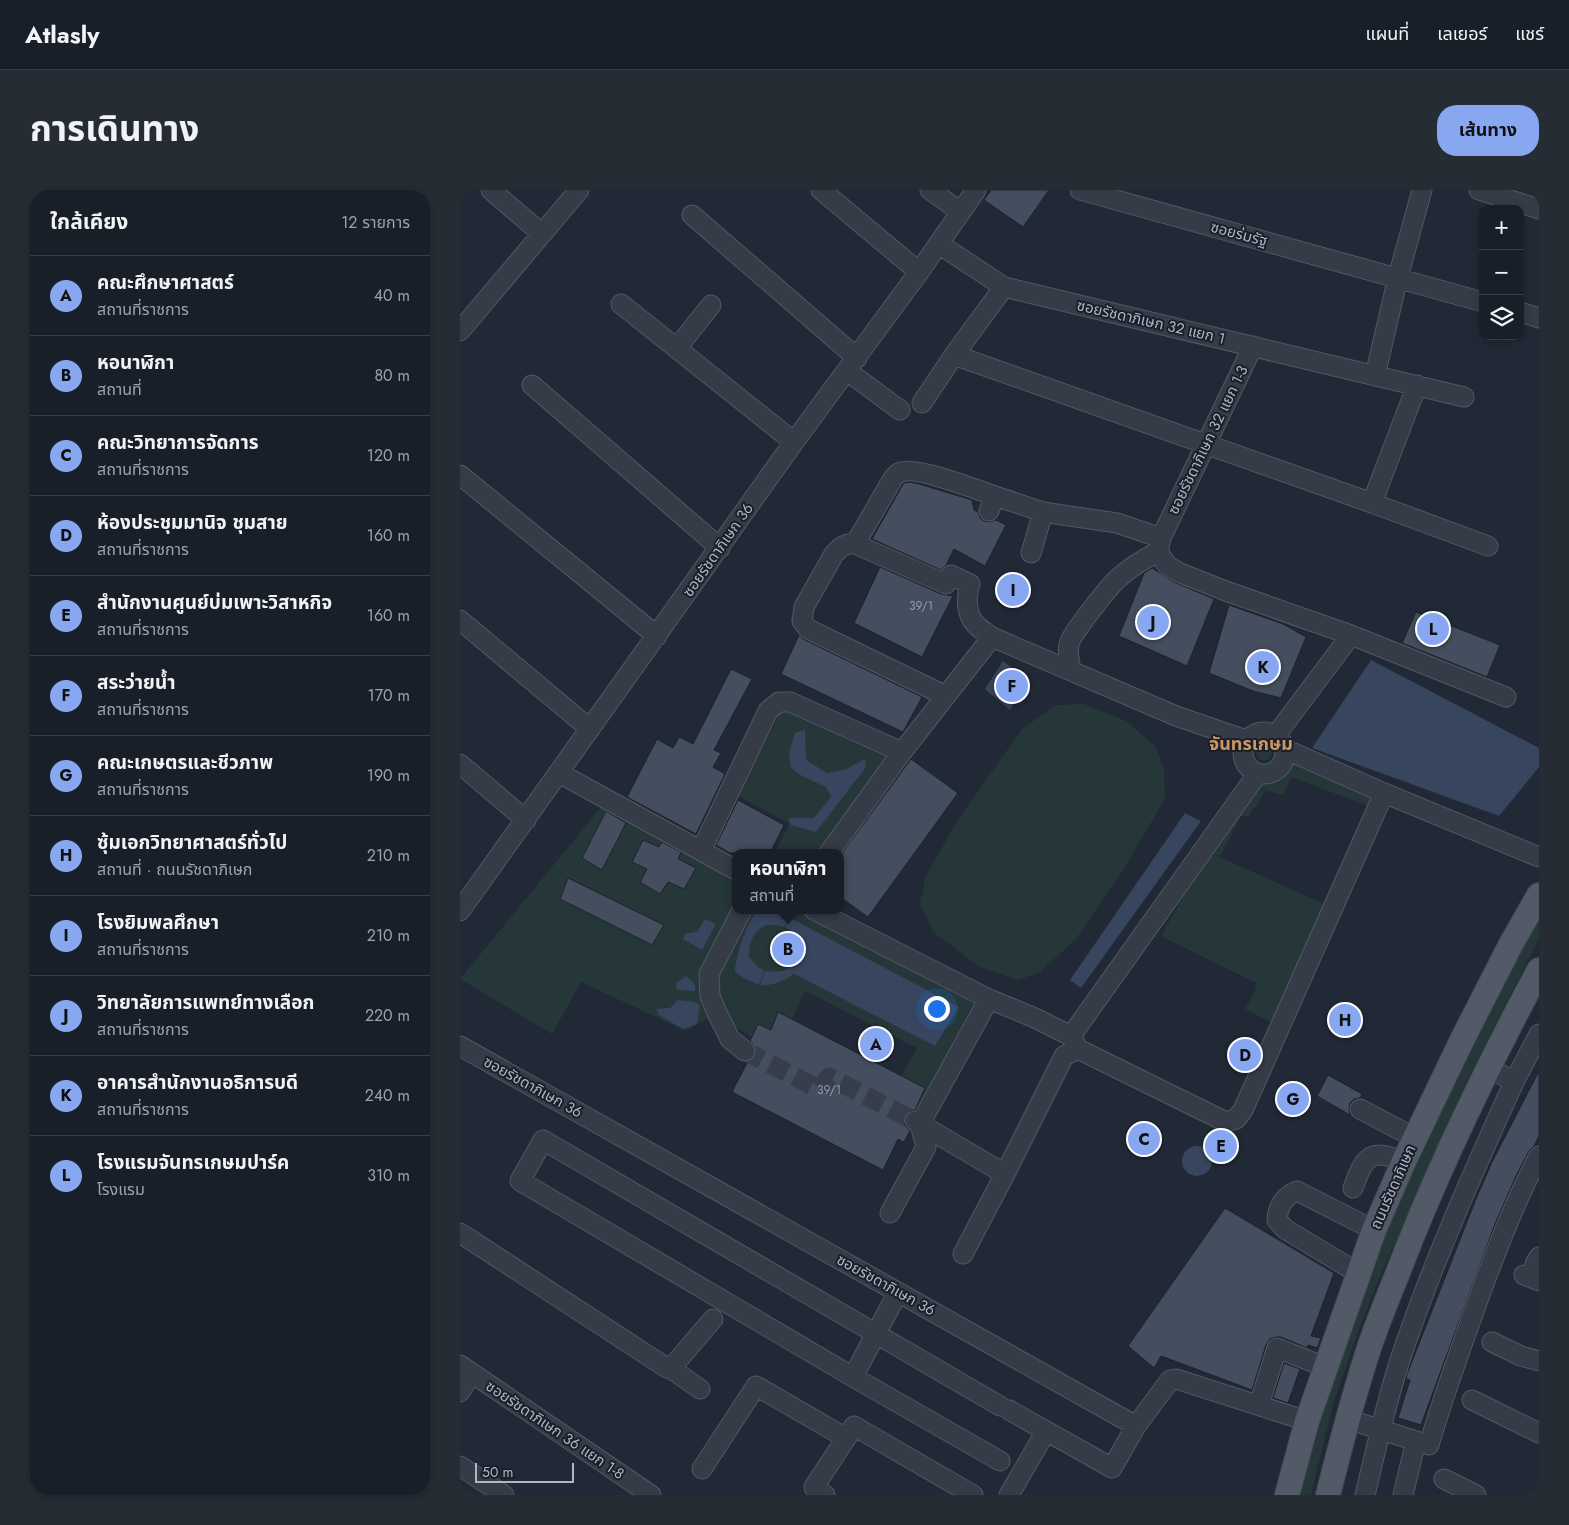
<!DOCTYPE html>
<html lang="th">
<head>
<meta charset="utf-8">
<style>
  :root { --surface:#191f28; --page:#262c34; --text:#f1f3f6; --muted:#9fa2a8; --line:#373d45; --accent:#87a8f0 }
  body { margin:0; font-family:Jost,"Noto Sans Thai",sans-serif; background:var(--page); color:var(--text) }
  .controls { position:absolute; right:15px; top:15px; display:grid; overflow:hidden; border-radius:10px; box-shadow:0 2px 8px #0003 }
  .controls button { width:45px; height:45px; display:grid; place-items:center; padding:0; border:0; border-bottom:1px solid var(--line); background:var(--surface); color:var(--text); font:25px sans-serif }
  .scale { position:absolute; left:15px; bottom:12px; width:99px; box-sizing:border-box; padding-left:5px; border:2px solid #afb5c3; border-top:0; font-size:14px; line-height:18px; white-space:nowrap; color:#afb5c3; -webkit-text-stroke:4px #1a202b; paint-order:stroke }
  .you { position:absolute; left:476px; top:818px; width:18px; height:18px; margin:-12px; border:4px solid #fff; border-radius:50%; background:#1a73e8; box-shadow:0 0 0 8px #1a73e833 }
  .badge { display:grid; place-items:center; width:32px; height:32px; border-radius:50%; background:var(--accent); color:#111; font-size:16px; font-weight:700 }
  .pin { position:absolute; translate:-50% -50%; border:2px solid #fff; box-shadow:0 1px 5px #0006 }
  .popup { position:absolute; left:272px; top:659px; width:112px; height:65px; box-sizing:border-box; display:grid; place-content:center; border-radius:10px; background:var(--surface); filter:drop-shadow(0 1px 4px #0005); font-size:16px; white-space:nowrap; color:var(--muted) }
  .popup b { font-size:19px; color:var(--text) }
  .popup::after { content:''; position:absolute; left:50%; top:100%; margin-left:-10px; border:10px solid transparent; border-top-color:var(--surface) }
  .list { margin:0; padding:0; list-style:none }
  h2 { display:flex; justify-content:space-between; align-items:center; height:65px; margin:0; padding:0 20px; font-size:21px }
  h2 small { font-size:16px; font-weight:400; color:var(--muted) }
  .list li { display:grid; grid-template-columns:32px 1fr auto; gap:15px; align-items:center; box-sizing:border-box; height:80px; padding:0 20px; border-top:1px solid var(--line) }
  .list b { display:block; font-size:19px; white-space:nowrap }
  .list p { margin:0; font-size:16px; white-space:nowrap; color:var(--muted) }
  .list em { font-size:16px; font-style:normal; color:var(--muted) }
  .icon { flex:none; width:28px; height:28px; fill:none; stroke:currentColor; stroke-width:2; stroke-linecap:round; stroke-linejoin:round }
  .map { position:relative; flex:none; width:1079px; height:1305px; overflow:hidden; border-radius:20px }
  header { display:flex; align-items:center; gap:30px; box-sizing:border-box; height:70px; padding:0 25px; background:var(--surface); border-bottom:1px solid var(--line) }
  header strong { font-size:24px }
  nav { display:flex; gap:28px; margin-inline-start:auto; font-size:18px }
  .intro { display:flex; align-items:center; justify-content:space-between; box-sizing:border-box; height:120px; padding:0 30px }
  h1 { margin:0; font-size:35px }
  .button { padding:12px 22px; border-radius:20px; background:var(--accent); color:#111; font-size:18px; font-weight:700 }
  main { display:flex; gap:30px; padding:0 30px }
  aside { flex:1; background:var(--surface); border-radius:20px; box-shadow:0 2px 8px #0003 }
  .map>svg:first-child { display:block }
  .green { fill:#263739 }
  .water { fill:#38455e }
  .building { fill:#454e5e; stroke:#1c222d }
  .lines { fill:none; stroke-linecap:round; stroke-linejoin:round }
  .minor-tunnel { stroke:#363e4b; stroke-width:19; stroke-dasharray:19 9; stroke-linecap:butt }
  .minor-casing { stroke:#525864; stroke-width:21 }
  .major-casing { stroke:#3e4450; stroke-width:26 }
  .minor { stroke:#353b47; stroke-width:19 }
  .major { stroke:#535a67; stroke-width:24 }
  .labels { text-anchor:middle; stroke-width:4; stroke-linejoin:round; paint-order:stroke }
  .number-label { font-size:12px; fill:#949baa }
  .street-label { font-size:15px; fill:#afb5c3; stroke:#1a202b }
  .quarter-label { font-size:18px; font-weight:bold; fill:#cb9762; stroke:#1a202b }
</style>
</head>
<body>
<header>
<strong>Atlasly</strong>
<nav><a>แผนที่</a><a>เลเยอร์</a><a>แชร์</a></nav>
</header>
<div class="intro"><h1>การเดินทาง</h1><a class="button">เส้นทาง</a></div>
<main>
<aside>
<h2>ใกล้เคียง<small>12 รายการ</small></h2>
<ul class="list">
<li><span class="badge">A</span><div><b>คณะศึกษาศาสตร์</b><p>สถานที่ราชการ</p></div><em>40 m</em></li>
<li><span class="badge">B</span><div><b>หอนาฬิกา</b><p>สถานที่</p></div><em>80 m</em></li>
<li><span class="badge">C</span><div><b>คณะวิทยาการจัดการ</b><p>สถานที่ราชการ</p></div><em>120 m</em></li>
<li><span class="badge">D</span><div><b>ห้องประชุมมานิจ ชุมสาย</b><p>สถานที่ราชการ</p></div><em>160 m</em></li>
<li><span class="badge">E</span><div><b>สำนักงานศูนย์บ่มเพาะวิสาหกิจ</b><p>สถานที่ราชการ</p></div><em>160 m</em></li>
<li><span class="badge">F</span><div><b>สระว่ายน้ำ</b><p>สถานที่ราชการ</p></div><em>170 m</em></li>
<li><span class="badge">G</span><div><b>คณะเกษตรและชีวภาพ</b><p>สถานที่ราชการ</p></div><em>190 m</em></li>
<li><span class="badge">H</span><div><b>ซุ้มเอกวิทยาศาสตร์ทั่วไป</b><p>สถานที่ · ถนนรัชดาภิเษก</p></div><em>210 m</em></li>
<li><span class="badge">I</span><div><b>โรงยิมพลศึกษา</b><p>สถานที่ราชการ</p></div><em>210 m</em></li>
<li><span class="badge">J</span><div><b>วิทยาลัยการแพทย์ทางเลือก</b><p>สถานที่ราชการ</p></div><em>220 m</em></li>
<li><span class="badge">K</span><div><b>อาคารสำนักงานอธิการบดี</b><p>สถานที่ราชการ</p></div><em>240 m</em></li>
<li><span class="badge">L</span><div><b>โรงแรมจันทรเกษมปาร์ค</b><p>โรงแรม</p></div><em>310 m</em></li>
</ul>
</aside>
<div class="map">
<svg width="1079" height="1305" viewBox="0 0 1079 1305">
  <rect width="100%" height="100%" fill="#212936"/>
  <!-- green -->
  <path class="green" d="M325,513L438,564L366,663H314L330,634L278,606Z
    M624,514L666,531L696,557L704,579L705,609L663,680L616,749L580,782L558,790L520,777L473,742L460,713L466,686L497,631L562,539L596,515Z
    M796 562a8 8 0 1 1 16 0a8 8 0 1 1-16 0Z
    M826,565L917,605L911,617L831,587L823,605L806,600L803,604L797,617L793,618L789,626H781L760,667L746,659L796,590L818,582Z
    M145,612L275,685L276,720L245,784L254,825L226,841L121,792L92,844L0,789Z
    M748,662L869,716L815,834L785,819L795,801L796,793L701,746Z
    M284,720H348L526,810L458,930L427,914L457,858L345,801L321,852L297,850L262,829L251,783Z
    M1079,721V748L1004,897L919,1089L899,1139L873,1215L851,1305H835L870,1184L960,955Z"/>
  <!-- water -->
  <path class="water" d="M911,470L1079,558V577L1039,626L852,558Z
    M543,471L567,490L550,520L525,499Z
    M345,540L346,570L367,583L384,580L405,569L406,577L356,642L330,635L329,628H354L371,607L366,597L342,586L331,578L329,563L335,543Z
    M725,623L741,631L621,798L610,790Z
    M297,720H315L329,727L324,737C300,729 289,744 289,767L297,776L304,781L299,795L282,787L275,781C275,767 288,731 297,720Z
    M330,728L499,817L475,856L334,784C323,791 314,796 300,795L305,781C312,782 319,782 325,780C342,771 341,746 325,737Z
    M245,729L256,734L242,760L223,749L225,744L237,742Z
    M226,786L235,794V801L217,800L216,793Z
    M218,810L235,812L240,815L237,834L223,839L199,825L196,819L210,818Z
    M722 971a15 15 0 1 1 30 0a15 15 0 1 1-30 0Z"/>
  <!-- building -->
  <path class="building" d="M531,0H589L563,37L524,10Z
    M449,292L459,294L512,310L514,320L518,322L520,328L524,331L530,332L536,330L546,335L525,376L494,359L486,375L481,380L412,349L442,296L444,293Z
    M420,377L481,404L493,406L462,467L394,433Z
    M692,378L714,392L754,409L727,476L659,446L684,383Z
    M769,415L823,434L846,447L821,508L793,501L749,483Z
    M956,422L1040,455L1027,487L942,453Z
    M339,445L343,449L462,507L443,542L321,484Z
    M271,479L292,489L254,560L261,563L253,577L265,584L236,644L167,607L197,549L213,558L219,547L233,554Z
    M451,569L498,603L408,727L380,707V666Z
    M278,610L324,635L310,663H270L256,655Z
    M146,621L166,633L142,680L122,668Z
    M183,650L199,657L202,652L221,662L218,669L236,678L224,699L208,692L200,704L180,692L187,679L172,672Z
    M108,688L204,735L192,755L100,709Z
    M318,822L465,898L455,920L449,921L445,926L444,930L445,936L450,941L444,952L438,949L423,980L272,902L287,873L286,872L293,868L296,863L295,856L290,851L298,834L311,840Z
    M1079,881V946L1074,956L1069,961L1056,986L1035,1034L961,1235L938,1228L950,1190L946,1189L947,1184L1016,1009L1032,972Z
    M868,885L902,904L900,908L894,909L890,913L889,919L890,925L857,906Z
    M765,1018L874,1083L851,1146L861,1148L857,1158L848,1155L847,1158L821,1147H815L810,1149L806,1155L792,1200L701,1166L694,1178L668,1156Z
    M824,1173L840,1179L828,1213L813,1208Z"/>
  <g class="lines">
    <!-- minor-tunnel -->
    <path class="minor-tunnel" d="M285,861L359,899L369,887L455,931"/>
    <!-- minor casing -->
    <g class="minor-casing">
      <path id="minor" d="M31,0L82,44
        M361,0L459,82
        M470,0L501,22
        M620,0L1023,112
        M1019,0L1079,19
        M232,25L397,168
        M479,54L544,97L1004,207
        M544,97L494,165L912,313L957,195
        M161,114L334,252
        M1060,122L1079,128
        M0,141L119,0
        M793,156L701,348L698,362L707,375L718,382L763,400L891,445L816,545
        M217,158L251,115
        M387,181L440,220
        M915,186L938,87L962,0
        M72,195L260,358
        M462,213L494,165
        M0,285L197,446
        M535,306C518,300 456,276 441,282C437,283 434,287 432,290L395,354L486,394L491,385L510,394C506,406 506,424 515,434C520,439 527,443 532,447L716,526L786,550
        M912,313L1028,356
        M529,321L535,306L583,322
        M395,354H388L381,357L374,364L344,417L342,431L348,439L486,506
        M571,363L583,322L657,333L701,348
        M0,430L130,539
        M891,445L1046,507
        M611,481C610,472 607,462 609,454C612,444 621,435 626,427C650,395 660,381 698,362
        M783 563a21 21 0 1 1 42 0a21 21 0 1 1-42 0Z
        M825,559L924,603L1079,667
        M0,574L66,630
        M99,583L276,680
        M241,661L308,521L319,512H330L442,562
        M369,663L442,562L532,447
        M282,720L249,784L250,806L257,823L270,849L285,861
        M354,720L529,809L575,828L611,846L618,859L604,866L545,984L460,934
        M0,721L334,252L459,82L516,0
        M611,846L798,583
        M0,856L676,1236
        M618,859L766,932L776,929L783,920L924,603
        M1028,877L1054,892L1079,844
        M900,919L955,948
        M455,931L460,934L529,809
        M893,998C898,986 903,964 920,965C927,965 936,969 944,971
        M430,1023L466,957L460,934
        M0,1043L207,1178L212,1177L253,1129
        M503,1064L545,984
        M1075,1074L1079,1067
        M898,1083L825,1039L817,1030C818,1016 824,1006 837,1001L914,1040
        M1064,1085L1079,1091
        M438,1102L393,1187L60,991L83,950L540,1216
        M1032,1152L1061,1166L1079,1171
        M0,1175L191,1305
        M210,1178L240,1199
        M393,1187L540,1271
        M0,1202L12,1183
        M1012,1210L1079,1243
        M799,1215L817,1158L865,1177
        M549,1220L652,1278L676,1236L710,1190L716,1189L847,1231
        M887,1229L969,1255C983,1207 1000,1160 1017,1113C1035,1063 1054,1013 1079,966
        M0,1276L44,1305
        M242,1279L296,1196L386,1248
        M984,1289L1016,1305
        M365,1305L355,1299L354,1297L394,1236L513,1305
        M549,1305L586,1241
        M905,1305C917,1255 928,1204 945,1155C976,1065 1015,978 1054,892
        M943,1305L956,1251"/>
    </g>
    <!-- major casing -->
    <g class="major-casing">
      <path id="major" d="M827,1305L847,1231L914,1040L944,971L1002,850L1051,754L1079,705
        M868,1305C881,1253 894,1203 911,1152C919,1130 928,1107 937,1085C977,980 1026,879 1079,780"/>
    </g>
    <!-- minor -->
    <use href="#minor" class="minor"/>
    <!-- major -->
    <use href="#major" class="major"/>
  </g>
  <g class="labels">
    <!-- number labels -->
    <g class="number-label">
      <text x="461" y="420">39/1</text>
      <text x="369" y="904">39/1</text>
    </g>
    <!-- street labels -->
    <g class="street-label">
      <text transform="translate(779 44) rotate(15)" y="5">ซอยร่มรัฐ</text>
      <text transform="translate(691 132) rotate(13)" y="5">ซอยรัชดาภิเษก 32 แยก 1</text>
      <text transform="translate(748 250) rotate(-64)" y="5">ซอยรัชดาภิเษก 32 แยก 1-3</text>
      <text transform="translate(258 360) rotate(-55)" y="5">ซอยรัชดาภิเษก 36</text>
      <text transform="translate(73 897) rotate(29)" y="5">ซอยรัชดาภิเษก 36</text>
      <text transform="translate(933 997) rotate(-66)" y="5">ถนนรัชดาภิเษก</text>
      <text transform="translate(426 1095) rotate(29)" y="5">ซอยรัชดาภิเษก 36</text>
      <text transform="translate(95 1240) rotate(34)" y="5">ซอยรัชดาภิเษก 36 แยก 1-8</text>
    </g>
    <!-- quarter labels -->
    <g class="quarter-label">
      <text x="791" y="560">จันทรเกษม</text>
    </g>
  </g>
</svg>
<div class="controls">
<button>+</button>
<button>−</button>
<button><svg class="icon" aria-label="layers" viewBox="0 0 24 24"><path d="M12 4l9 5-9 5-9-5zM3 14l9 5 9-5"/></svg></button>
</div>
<div class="scale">50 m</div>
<div class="you"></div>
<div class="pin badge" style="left:416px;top:854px">A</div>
<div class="pin badge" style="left:328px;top:759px">B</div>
<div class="popup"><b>หอนาฬิกา</b>สถานที่</div>
<div class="pin badge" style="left:684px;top:949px">C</div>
<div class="pin badge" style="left:785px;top:865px">D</div>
<div class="pin badge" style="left:761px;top:956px">E</div>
<div class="pin badge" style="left:552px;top:496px">F</div>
<div class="pin badge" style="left:833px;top:909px">G</div>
<div class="pin badge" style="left:885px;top:830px">H</div>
<div class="pin badge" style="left:553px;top:400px">I</div>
<div class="pin badge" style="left:693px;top:432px">J</div>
<div class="pin badge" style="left:803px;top:477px">K</div>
<div class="pin badge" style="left:973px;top:439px">L</div>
</div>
</main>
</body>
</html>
